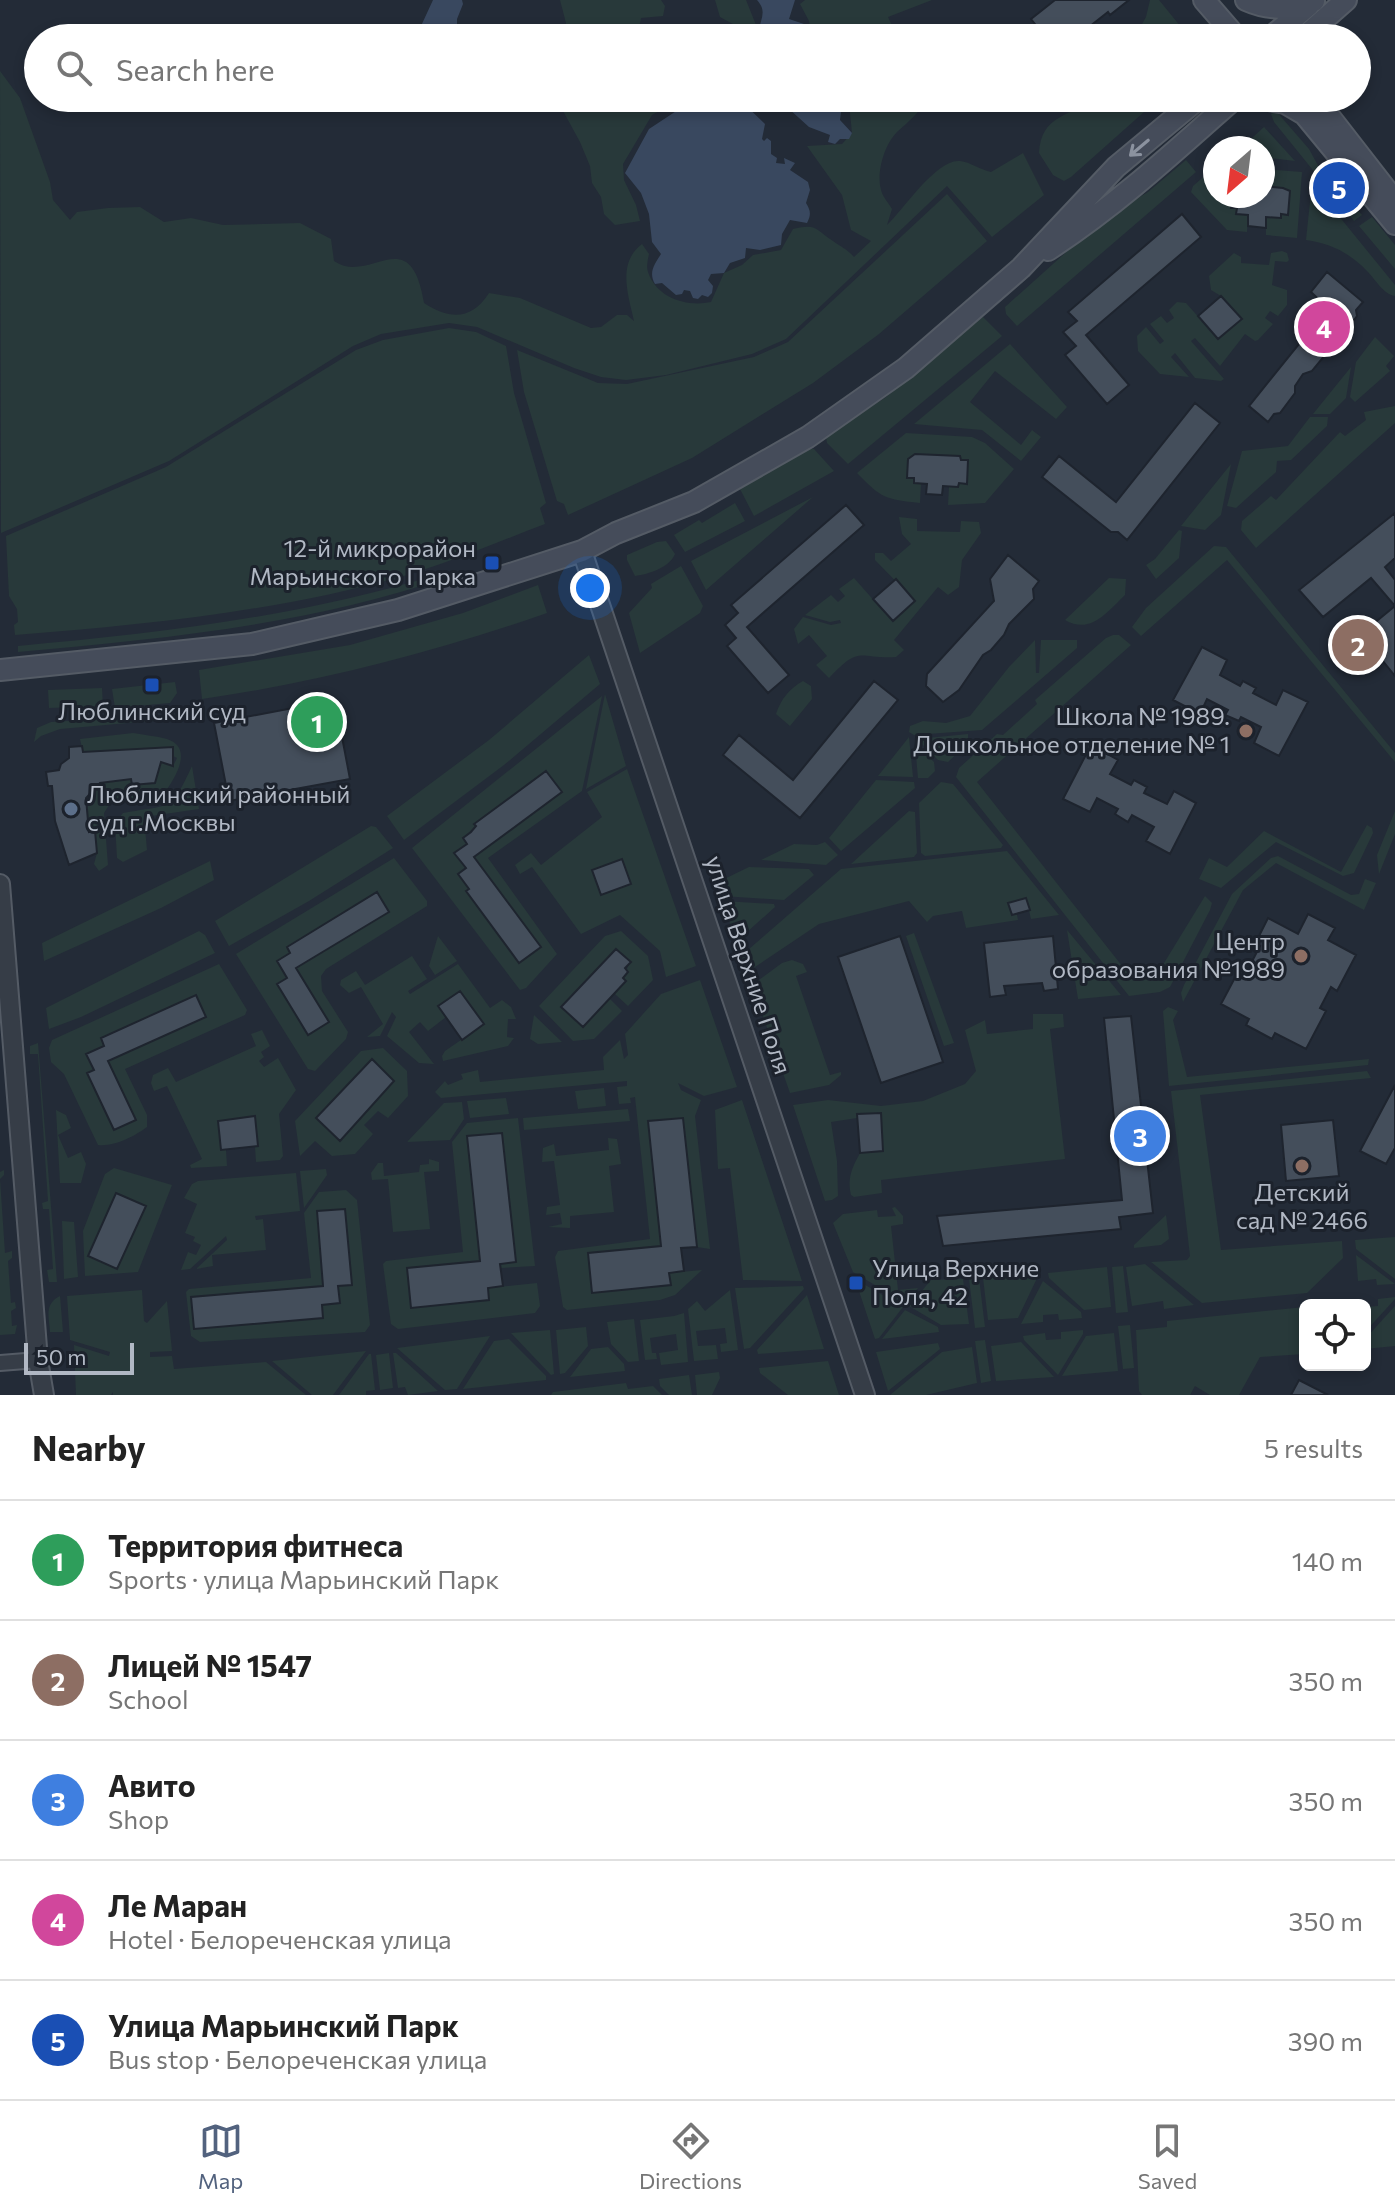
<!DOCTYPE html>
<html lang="en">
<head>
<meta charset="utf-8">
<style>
  :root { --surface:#fff; --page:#f6f6f6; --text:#222; --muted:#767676; --line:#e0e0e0; --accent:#52627e }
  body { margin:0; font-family:Commissioner,sans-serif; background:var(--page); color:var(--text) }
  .controls { position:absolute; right:24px; bottom:24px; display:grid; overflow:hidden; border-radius:12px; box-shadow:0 4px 12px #0003 }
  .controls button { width:72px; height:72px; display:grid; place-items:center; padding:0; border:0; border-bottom:2px solid var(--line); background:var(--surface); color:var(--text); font:40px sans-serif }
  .compass { position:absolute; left:1203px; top:136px; width:72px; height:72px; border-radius:50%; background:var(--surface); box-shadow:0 4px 12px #0003; rotate:208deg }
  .scale { position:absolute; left:24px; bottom:20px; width:110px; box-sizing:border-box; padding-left:8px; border:4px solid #b1b8c4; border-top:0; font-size:22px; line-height:28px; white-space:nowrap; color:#b1b8c4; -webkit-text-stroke:6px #1c222c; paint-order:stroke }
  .you { position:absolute; left:590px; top:588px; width:28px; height:28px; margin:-20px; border:6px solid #fff; border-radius:50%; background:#1a73e8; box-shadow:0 0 0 12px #1a73e833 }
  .badge { display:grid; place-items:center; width:52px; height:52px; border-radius:50%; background:var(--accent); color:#fff; font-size:26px; font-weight:700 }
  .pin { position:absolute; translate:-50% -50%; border:4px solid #fff; box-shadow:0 2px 8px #0006 }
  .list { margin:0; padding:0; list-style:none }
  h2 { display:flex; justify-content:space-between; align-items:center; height:104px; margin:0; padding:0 32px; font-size:34px }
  h2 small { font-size:26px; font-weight:400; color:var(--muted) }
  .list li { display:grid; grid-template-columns:52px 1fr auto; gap:24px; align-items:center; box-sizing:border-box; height:120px; padding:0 32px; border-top:2px solid var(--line) }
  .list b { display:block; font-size:30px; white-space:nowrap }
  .list p { margin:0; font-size:26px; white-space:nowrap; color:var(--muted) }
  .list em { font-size:26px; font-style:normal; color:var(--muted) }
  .icon { flex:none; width:44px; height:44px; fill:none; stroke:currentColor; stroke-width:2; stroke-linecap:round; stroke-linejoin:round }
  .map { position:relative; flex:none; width:1395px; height:1395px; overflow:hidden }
  .search { position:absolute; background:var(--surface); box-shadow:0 4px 12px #0003; left:24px; right:24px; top:24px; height:88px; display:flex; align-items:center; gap:20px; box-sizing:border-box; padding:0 28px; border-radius:44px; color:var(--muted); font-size:30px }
  .sheet { height:704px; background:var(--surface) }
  nav { display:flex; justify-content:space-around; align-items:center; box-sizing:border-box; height:112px; border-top:2px solid var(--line); background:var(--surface); font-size:22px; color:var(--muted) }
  nav a { display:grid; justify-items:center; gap:4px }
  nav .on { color:var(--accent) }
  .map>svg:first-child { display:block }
  .green { fill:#28393a; fill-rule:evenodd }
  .water { fill:#39485f }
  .building { fill:#444e5b; stroke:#1e242e; stroke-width:2 }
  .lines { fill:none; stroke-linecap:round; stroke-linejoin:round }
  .minor-casing { stroke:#545b65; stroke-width:18 }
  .tertiary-casing { stroke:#545b65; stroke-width:22 }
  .secondary-casing { stroke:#545b65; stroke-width:24 }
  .minor { stroke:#363d47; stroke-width:14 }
  .tertiary { stroke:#363d47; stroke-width:18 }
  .secondary { stroke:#454c5a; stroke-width:20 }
  .oneway { stroke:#8b929f }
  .transit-dot { fill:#1a4fb4; stroke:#1c222c; stroke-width:3 }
  .education-dot { fill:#8d6e63; stroke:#1c222c; stroke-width:3 }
  .service-dot { fill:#5c6f8a; stroke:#1c222c; stroke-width:3 }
  .labels { text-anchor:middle; stroke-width:6; stroke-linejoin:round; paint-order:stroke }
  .poi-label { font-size:24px; fill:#b1b8c4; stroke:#1c222c; text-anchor:end }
  .street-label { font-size:24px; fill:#b1b8c4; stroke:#1c222c }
</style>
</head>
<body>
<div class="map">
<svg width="1395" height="1395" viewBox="0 0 1395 1395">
  <rect width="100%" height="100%" fill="#232b37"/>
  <!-- green -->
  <path class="green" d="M560,0H661L665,6L663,16L641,18L638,34L643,38H564L566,23Z
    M715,0H746L756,25L767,38H739L742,29L720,17Z
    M805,0H932L888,17L895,32L893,38H811L809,21L800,4Z
    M1150,0H1159L1190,38H1147L1144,34L1142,38H1134L1146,17Z
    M0,71L20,98L50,182L53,200L70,220L77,212L108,208L140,207L164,222L191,218L223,225L300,223L331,239L334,261C370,286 410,219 424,303C450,320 472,320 489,293L520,298L591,328L601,327L617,315H627L634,321C628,294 617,263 642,244L649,254C648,259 646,267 648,272C657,299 688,307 711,302L724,273L742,265L753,255L781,250L793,229C817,223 815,229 833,241C841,247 847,249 854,257L871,241L851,230L842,195L807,146L842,144L852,133L849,103L841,98H926C920,113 909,121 897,132C884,145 875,175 882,193C884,198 889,204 892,209L887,225C903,210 937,158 960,161C970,162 981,170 991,172L1023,153L1044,195L992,237L947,186L786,339L752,354L666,375L626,380L601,377L574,368L477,327L449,323L381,334L353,346L169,461L1,533Z
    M556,98H682L652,115L623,164L624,180L636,205L640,221L615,225L604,214L601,197L592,183L590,166L580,142Z
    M1098,98H1153L1144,106V112L1071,177L1064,181L1053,175L1039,153C1041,114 1071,116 1098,98Z
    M1276,111L1309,149L1321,171L1362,215L1354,221L1274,122L1271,114Z
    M1264,127L1295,161L1263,157V148H1241Z
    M1186,160L1196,172L1017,326L1006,314L1005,307L1102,220L1148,192Z
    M1215,167V196H1232L1231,208H1237V214L1248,215L1247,232L1227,230L1191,192L1193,186Z
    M1263,169L1302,172L1297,238L1266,235V217L1281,218V214H1288L1290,192L1283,188L1263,186Z
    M1312,183L1395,285V296C1383,294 1376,280 1367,271C1350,253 1330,243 1306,240Z
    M947,194L987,241L879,334L813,383L692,458L568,515L564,504L557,501L524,392L517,350L598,383L627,384L754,357L788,342Z
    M1372,217L1395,245V269L1359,226Z
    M1282,251L1287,253L1289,260L1287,262L1275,261L1272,285L1287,290V305L1278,316L1270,311L1265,318L1273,324L1258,340L1255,341L1245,334L1220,366L1195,338L1191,341L1224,379L1221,381L1195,378L1175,353L1171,357L1189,377L1160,374L1138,351L1137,336L1146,327L1160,344L1164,341L1150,324L1161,316L1167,323L1174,318L1169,310L1177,302L1186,303L1218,339L1241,319L1221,296L1211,290L1209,276L1234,253L1241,257V263L1269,265L1271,253Z
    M978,317H983L1002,336L848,464L827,443L826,437L886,397Z
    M449,328L476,332L506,346L514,393L546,503L540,508L545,524C500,541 454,561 407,575C280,611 146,625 15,635L14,625L18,622L17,609L9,596L6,536L166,467L356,350L383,340Z
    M1375,337L1394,356L1386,366L1390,371L1355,402L1350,397L1356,362Z
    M1010,344L1067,407L1056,419L995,371L970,402L1021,445L1032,430L1041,437L1021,461L982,430L914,424Z
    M1351,367L1346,398L1330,414H1313Z
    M1395,406V423L1256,548L1241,530L1242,521L1271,496L1276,500L1340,432L1345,436L1366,420L1364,412Z
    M1310,417H1328L1327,426L1291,460L1277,461L1276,472L1236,508L1227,506L1242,451L1288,446Z
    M906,433L972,437L985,443L1014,469L985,503L948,505L949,487H957L959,483L966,484L968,460H961L959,456L916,454L907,477L914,478L921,483L920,503C885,499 882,499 857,473Z
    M808,449H814L834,471L754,516L740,489Z
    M1231,464L1221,515L1205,530L1181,526Z
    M813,497L706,590L691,561Z
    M735,503L745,521L685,552L674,535L699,520L702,523Z
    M899,517L917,519V531L960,532L961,521L979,522L981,533L962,560L959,587L948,595L938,587L894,640L904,650L896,657C857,659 861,644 829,678L816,665L827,656L809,635L798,644L794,629L803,617L831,625L841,623L840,620L830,622L805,615L831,595L838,602L845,596L839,589L854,578L892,621L915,601L875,560V553H883L891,561L911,544L902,534Z
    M1179,530L1182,531L1179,558L1156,579L1146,565L1155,559Z
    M666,541L675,554C669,568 649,574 635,576L627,560V555L657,542Z
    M1214,546L1226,547L1395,753V762L1227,560L1141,636L1132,627L1146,608Z
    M681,566L703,606L700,613L640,653L629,613L652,588L651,584Z
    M443,573H446L445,578C308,625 162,639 18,652V646C161,633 305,616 443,573Z
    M1109,578L1126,579L1125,595C1107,612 1091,635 1065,620Z
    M538,585L547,613C435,652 320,682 202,699L199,670L350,645L463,613Z
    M1113,635H1119L1131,645L977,782L1130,976L1161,968L1205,896L1212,903L1210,910L1170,987L1160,992L1129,996L956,777L959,768L997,734L1003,735L1037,704L1035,700L1106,638Z
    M1035,640L1036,673H1039L1041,640H1077V648L982,730L914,735L909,732L910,726L923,721L946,723L970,716L1009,667Z
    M589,655L600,684L504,765L404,840L387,816L489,740Z
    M803,681L811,686L812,699L790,726L776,714C781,699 789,689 803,681Z
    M175,682L177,693L170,703L115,708L112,689Z
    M102,688L103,706L49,708L48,690Z
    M605,694L626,766L586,789Z
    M602,696L582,791L488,858L557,954L526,988L520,990L412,848ZM546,771L561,791L474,857L540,946L519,962L466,891L469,889L458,874L465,868L455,853L467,844L463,838L476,826L474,824Z
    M184,714L185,718L60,729L41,736L34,742L37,728L51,722Z
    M133,733C144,735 156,736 167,739C195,748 174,780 163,795L111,802L104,813L108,865L99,871L94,864L97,853L95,831L89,832L86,798L100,783L131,779L132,785L154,783L161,762L173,766L177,758L173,756V748L83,752L80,739Z
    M968,734V743L948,762L938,760L917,739Z
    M909,737L913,777L878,776Z
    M915,744L934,762L935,771L928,778H918Z
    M192,766L199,809L144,817L147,850L123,862L117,858L115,823L123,813C172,804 170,813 192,766Z
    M627,769L696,966L666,977L660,951L620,915L581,934L532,867L520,874L515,865L531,853L541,865L602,817L587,792Z
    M876,780L914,782L915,788L841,851L829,838Z
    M941,782L953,784L1003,845L1001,848L925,856L921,853L919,803Z
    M909,811L915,812L917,853L914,857L851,864Z
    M1395,811V834L1379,874L1377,855Z
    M1367,825L1372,828L1373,833L1354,873L1343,876L1276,842L1221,888L1199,879L1209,858L1227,867L1264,831L1341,872Z
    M371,826L376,827L393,848L309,901L229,946L215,921Z
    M825,842L838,855L826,865L761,860L794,844L817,845Z
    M1007,851L1059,915L1031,919L1026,898L1009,903L1012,915H1017L1018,920L966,928L962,911L933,916L927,922L909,901L819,924L746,973L741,956L841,869Z
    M1278,856L1351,895L1359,894L1365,879L1376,883L1364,910L1276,863L1243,890L1183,1002L1181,993L1184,985L1232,894L1271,858Z
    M394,858L427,901V906L326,969L321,976L322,991L348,1032L346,1039L315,1071L308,1069L236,954ZM376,893L388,912L296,968L329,1022L308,1035L287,978L277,961L290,953L287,947Z
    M210,861L214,880L161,908L44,961L42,943Z
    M749,867L809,869L814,875L784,900L721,896L716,883Z
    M723,901L774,904L775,907L736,942Z
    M1067,930L1121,995L1078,999Z
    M199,931L205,935L215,953L81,1017L49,1029L46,1008Z
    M621,931L648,956L653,980L628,1006L615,994L626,982L623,978L630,962L616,949L562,1006L583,1027L610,999L622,1011L594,1039L573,1041L539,1006L605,936Z
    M914,933L954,1043L944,1046L906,936Z
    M438,936L457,961L435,975L429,966Z
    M412,956L427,979L408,991L410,994L458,964L490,1008L502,1000L511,1007L516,1019H508L507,1037L514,1038L508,1046L443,1061L442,1056L445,1051L484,1024L460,991L446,1017L428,1031L420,1022L409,1032L434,1064L419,1063L387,1036L396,1017L392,1012L380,1036L367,1037L383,1024L361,987L349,993L340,985L341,980L356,971L365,985Z
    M792,960L803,964L807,972L796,976L830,1075L841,1072V1075L829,1085L790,1093L752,985L782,963Z
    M219,964L247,1010L245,1015L125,1069L147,1115V1127C135,1136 114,1147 98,1145L64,1074L51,1062L49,1048L52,1040ZM196,995L206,1017L108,1061L135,1120L113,1130L87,1074L94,1070L87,1054L104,1046L101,1038Z
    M700,980L737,1087L704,1096L678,1083L681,1090L701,1100L695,1116L710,1249L697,1247L683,1118L649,1121L661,1246L589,1253L592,1293L670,1285L669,1273L702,1270L675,1295L660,1300L567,1310L563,1307L555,1257L558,1251L650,1239L635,1097L630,1098L631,1103L619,1104L617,1087L627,1086V1081L441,1098L435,1092L445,1081L448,1085L463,1079L461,1074L478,1070L480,1082L604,1070L603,1057L620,1040L624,1059L628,1055L625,1034L661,994Z
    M1168,1007L1178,1011L1173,1020L1187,1077L1369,1059L1368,1065L1169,1086L1163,1011Z
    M1033,1014H1063L1064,1027L1050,1029L1065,1159L881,1180L882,1193L854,1197L851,1195C847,1178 852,1168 860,1153L883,1150L880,1113L857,1114V1118L831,1122L837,1161L838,1196L832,1200L825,1201L793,1105L828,1100L881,1106L923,1101L965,1084L976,1071L965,1030L985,1020L987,1034L1033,1029Z
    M534,1015L562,1042L538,1044L530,1039Z
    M262,1030L270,1046L261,1052L264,1057L259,1061L264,1067L278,1058L296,1090L279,1114L283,1156L280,1160L256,1162L255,1147L258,1146L255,1117L223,1120L218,1121L221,1150H226L227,1166L191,1168L190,1165L202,1159L167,1086L154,1091L151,1083L153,1075L168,1068L176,1082L256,1046L251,1034Z
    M38,1043L57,1282H49L47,1270L53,1269L49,1209H43L42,1203L48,1201L38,1054H30V1046Z
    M383,1048L407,1071L408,1096L388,1118L378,1111L364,1125L373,1134L355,1154L332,1156L315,1141L300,1156L295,1121L361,1051Z
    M1367,1071L1371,1078L1200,1095L1221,1250L1342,1241L1343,1258L1307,1293L1202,1303L1151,1262L1187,1260L1190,1256L1171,1091Z
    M604,1088L606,1106L578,1109L575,1091Z
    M506,1098L509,1114L470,1118L467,1101Z
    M742,1100L802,1281L743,1280L730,1168L718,1169L715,1110Z
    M462,1102L464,1119L450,1140L407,1142L444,1103Z
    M628,1109L630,1121L524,1130L523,1118Z
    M56,1110L66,1115L71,1128L58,1135L68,1158L81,1152L86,1164L81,1183H60Z
    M518,1118L535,1266L501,1268L502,1133L467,1136L480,1261L408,1268L412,1308L489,1300L488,1288L537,1283L540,1306L535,1313L398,1329L391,1324L383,1264L386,1261L463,1252L452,1142L467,1123Z
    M608,1138L617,1139L621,1164L609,1166L614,1212L570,1216V1228L548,1227L562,1224L560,1213L546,1215L547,1207L560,1205L554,1161L542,1162L543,1148L554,1144L556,1156L609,1150Z
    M429,1159L439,1162V1171L424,1172L430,1229L393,1232L388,1179L372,1180L371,1173L378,1163H383L384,1176L419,1172L420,1165L429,1164Z
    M114,1168L172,1185L138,1272L85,1276L83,1231L105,1174ZM117,1193L146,1206L117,1269L88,1256Z
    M326,1169L327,1175L304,1208L300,1171Z
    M4,1170V1175L0,1179L5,1253L12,1251V1258L8,1261L11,1303L15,1302L16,1308L11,1311L12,1326L17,1325L15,1334L0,1335V1172Z
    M296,1173L300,1211L255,1216L256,1220L263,1219L266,1250L212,1255L213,1266L196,1269L227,1240L226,1236L190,1269L181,1270L188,1252L196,1255L201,1245L193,1241L195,1237L185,1233L197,1204L184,1198L192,1184L198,1181Z
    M346,1190L357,1200L370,1325L365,1332L200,1342L191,1336L186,1292L189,1289L311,1278L304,1213L319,1192ZM344,1209L338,1286L339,1303L322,1305L323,1318L192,1297L323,1286L317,1212Z
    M895,1207L903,1216V1224L891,1226L898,1290L918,1288L905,1303L853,1272L833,1223L843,1214L877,1210L878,1217L896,1216L892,1208Z
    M1166,1215L1169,1239L1161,1245L1134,1248V1245Z
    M62,1221L74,1222L78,1277L64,1279Z
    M1395,1237V1279L1356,1249L1355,1240Z
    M1356,1255L1395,1284L1377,1285L1376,1279L1358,1281Z
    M1145,1264L1194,1305L1164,1309L1163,1301L1132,1306L1126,1267Z
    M1123,1266L1128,1312L1116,1313L1112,1267Z
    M1107,1267L1111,1307L1084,1310L1049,1278L1048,1273Z
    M1039,1274L1018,1318L988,1320L983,1278Z
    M979,1278L985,1327L975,1328L969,1279Z
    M855,1279L903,1307L879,1338L875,1339Z
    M963,1279L969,1324L941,1325L909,1306L931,1280Z
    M1043,1281L1081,1312L1082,1318L1059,1320L1058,1314L1043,1315V1322L1021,1324Z
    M803,1286L804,1289L750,1348L744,1349L735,1288Z
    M142,1290L144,1321L147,1323L167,1301L172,1351L150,1352V1357L172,1356L174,1369L266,1362L306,1395H113V1392L111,1395H76L74,1345L109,1356L110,1352L70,1340L67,1296Z
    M730,1290L738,1350L721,1352L720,1344L727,1343L725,1328L696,1331L698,1346L716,1345L718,1359L694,1361L688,1309L697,1301L705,1311Z
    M807,1295L824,1349L758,1354L757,1350Z
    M60,1296L63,1332H50C49,1317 44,1304 60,1296Z
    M1395,1297V1299L1365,1332V1307L1378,1306V1299Z
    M1395,1306V1346L1365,1349V1339Z
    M1305,1307V1354L1260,1357L1239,1395H1210L1195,1386L1190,1395H1142L1139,1391L1136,1330L1167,1327V1321Z
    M905,1310L938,1327L939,1332L882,1339Z
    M684,1313L688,1362L661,1365L659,1353L678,1350L676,1334L650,1338L652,1353H656L657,1359L645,1360L640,1320L674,1316Z
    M634,1319L639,1361L628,1362L611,1344L607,1322Z
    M1130,1325L1134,1368L1123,1369L1118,1326Z
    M586,1327L588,1346L565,1373L560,1374L556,1330Z
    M550,1330L554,1374L551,1375L511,1333Z
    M1083,1330V1334L1058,1375L1024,1340L1023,1336L1045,1333L1046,1340L1061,1339V1332Z
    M1114,1333L1118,1371L1062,1376L1086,1336Z
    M490,1336L457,1389L445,1390L397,1348Z
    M509,1339L546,1376V1380L463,1389L494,1341Z
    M985,1340L991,1381L981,1383L975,1341Z
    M1021,1342L1054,1377L996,1381L991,1346Z
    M938,1343L940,1349L888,1391L876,1352Z
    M608,1347L624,1364L625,1371L570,1377L591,1349Z
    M972,1347L977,1383L926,1395H890L942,1352Z
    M366,1351L333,1395H312L272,1361Z
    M389,1353L393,1388L380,1390L376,1355Z
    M393,1353H396L438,1391L408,1395L405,1387L398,1388Z
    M369,1354H371L375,1390L366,1391V1395H339Z
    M828,1361L839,1395H788L760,1373L759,1368Z
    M719,1372L720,1378L712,1395H697L695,1375Z
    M689,1375L692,1395H669L660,1386L659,1379Z
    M626,1383L628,1389L653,1386L662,1395H551L553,1392Z"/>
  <!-- water -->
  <path class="water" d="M433,0H462L463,4L457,19V36L418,38L410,35L421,26Z
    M757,0H795L789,19L804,24L807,38H766L759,30C761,18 767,11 757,0Z
    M696,98H738L765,124L762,139L764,141L767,138L771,141V154L777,158L776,163L785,164L784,158L795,163L790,170L808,182L810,190L806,203C811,211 811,215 807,223L790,220L782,234L781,245L760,250L746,248L745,258L730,263L724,273L711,274L708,280L713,286L712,293L708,297L702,295L698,299L693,298L690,291L684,290L682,294L676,295L662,283L655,284C648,272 655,264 661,254L652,242L649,214L641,193L625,173L649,129Z
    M795,98H845L848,103L841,112L840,120L852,133L849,139H840L835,144L828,142L830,135L809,127L788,108Z"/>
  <!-- building -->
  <path class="building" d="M1055,0H1129L1110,15L1108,12L1075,38H1069L1061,27L1046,38L1031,19Z
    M1263,186L1283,188L1290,191L1288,215L1281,214V218L1266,217V228L1248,226V215L1236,214L1237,208H1231L1232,196H1263Z
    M1182,214L1201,237L1086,335L1129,385L1107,404L1065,355L1076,346L1063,332L1077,321L1068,312Z
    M1327,272L1363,302L1356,310L1357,316L1342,336L1334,338L1326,354L1312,371L1303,374L1295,386V393L1280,413L1274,414L1268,422L1249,406L1328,308L1311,292Z
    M1221,296L1242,319L1218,339L1198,316Z
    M1195,403L1220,423L1127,540L1118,532H1111L1042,477L1059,456L1116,502Z
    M915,454L960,456L961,460H968L967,484L959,483L958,487L943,486L942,495L926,494L927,484L914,483V478H907L908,459Z
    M846,505L864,525L747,627L789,675L768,693L727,646L736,638L725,625L738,613L731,605Z
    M1395,513V558L1385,567L1395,580V606L1371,578L1323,617L1299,590Z
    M1008,555L1039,581L1033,589L1034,599L1009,624L1004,635L991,650L983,655L959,690L943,702L926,686L927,674L994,601L990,579Z
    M896,579L915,601L893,621L873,599Z
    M1395,606V676L1361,634Z
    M1202,647L1227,660L1220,675L1240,686L1243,681L1256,688L1253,693L1276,705L1283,690L1308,702L1279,756L1254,743L1261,727L1241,717L1239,721L1225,715L1228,710L1207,699L1200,714L1173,700Z
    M874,681L898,700L800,818L723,755L739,735L793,780Z
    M335,700L350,779L229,801L214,723Z
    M1091,745L1118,760L1110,774L1131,785L1134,780L1147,787L1144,793L1167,804L1174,791L1196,803L1170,854L1146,841L1154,827L1132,815L1128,822L1115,814L1118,809L1097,798L1090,812L1063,799Z
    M82,746L83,752L173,747V766L161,762L155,783L132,785L131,779L100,783L86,798L89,832L95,831L97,853L69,865L55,821L52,786H48L46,772L59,770L61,764L69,758V747Z
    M546,771L562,792L474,857L541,947L519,963L466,891L469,889L458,874L466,868L454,853L467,844L463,838L471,832L476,826L474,824Z
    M622,859L631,884L601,895L592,870Z
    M377,892L389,912L296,968L329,1022L308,1035L277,984L287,978L277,961L290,953L287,947Z
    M1026,898L1030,910L1012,915L1008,903Z
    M1308,914L1335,928L1328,940L1356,955L1337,991L1331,987L1320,1008L1326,1011L1306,1049L1275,1033L1272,1039L1246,1025L1249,1019L1221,1004L1239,970L1246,973L1260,946L1255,944L1268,918L1298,934Z
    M900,936L943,1062L881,1083L838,957Z
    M1053,936L1058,989L1044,991L1042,983L1004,986L1006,995L990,997L984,943Z
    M616,949L631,962L625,968L628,972L623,978L626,981L583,1027L561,1007Z
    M460,991L484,1024L462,1040L438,1006Z
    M196,995L206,1017L108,1061L136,1120L114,1130L87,1073L94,1070L86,1054L104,1046L101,1038Z
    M1131,1016L1153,1213L1119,1217L1121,1229L943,1246L937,1216L1122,1200L1104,1018Z
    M372,1059L394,1081L340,1141L316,1118Z
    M1395,1085V1148L1386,1164L1360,1151Z
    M881,1113L883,1151L860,1153L857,1114Z
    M255,1116L258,1146L221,1150L218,1121Z
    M683,1118L697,1247L681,1248L684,1271L669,1273L671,1285L592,1293L588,1253L661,1246L648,1121Z
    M1333,1120L1339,1176L1286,1181L1281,1125Z
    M502,1133L516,1262L500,1264L503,1286L488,1288L489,1300L411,1308L407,1268L480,1261L467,1136Z
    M116,1193L146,1206L117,1269L88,1256Z
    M345,1209L352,1285L338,1286L340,1303L322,1305L323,1318L194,1329L191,1297L323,1286L317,1211Z
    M1299,1380L1328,1395H1291Z"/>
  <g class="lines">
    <!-- minor casing -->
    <g class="minor-casing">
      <path id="minor" d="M0,1363L38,1360"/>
    </g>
    <!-- tertiary casing -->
    <g class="tertiary-casing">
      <path id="tertiary" d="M582,551L865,1395
        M0,884L38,1360L44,1395"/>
    </g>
    <!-- secondary casing -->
    <g class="secondary-casing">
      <path id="secondary" d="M1204,0L1237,38
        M1246,0C1271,11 1289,9 1314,1
        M1270,38L1309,5
        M1303,38L1346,0
        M1257,98L1285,103L1302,113
        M1291,98L1395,224
        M1315,98L1395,201
        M1048,250C1117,205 1173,153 1235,98
        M0,670L252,644L398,610L582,551L616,533L694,502L808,437L906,368L1021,268L1116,167L1199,98"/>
    </g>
    <!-- minor -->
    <use href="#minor" class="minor"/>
    <!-- tertiary -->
    <use href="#tertiary" class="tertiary"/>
    <!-- secondary -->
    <use href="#secondary" class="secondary"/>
  </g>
  <!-- one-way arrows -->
  <defs><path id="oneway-shaft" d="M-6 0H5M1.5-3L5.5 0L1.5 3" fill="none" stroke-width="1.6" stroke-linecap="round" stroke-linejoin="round" transform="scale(2)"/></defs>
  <use class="oneway" href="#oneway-shaft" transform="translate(1139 148) rotate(140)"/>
  <!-- markers -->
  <g class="transit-dot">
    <rect x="484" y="555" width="16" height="16" rx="4"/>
    <rect x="144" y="677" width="16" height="16" rx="4"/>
    <rect x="848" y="1275" width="16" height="16" rx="4"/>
  </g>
  <g class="education-dot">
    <circle cx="1246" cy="731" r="8"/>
    <circle cx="1301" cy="956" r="8"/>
    <circle cx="1302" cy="1166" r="8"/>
  </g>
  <circle class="service-dot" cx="71" cy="809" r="8"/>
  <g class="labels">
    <!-- poi labels -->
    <g class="poi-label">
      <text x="476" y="557">12-й микрорайон<tspan x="476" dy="28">Марьинского Парка</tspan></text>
      <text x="152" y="720" text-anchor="middle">Люблинский суд</text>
      <text x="1230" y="725">Школа № 1989.<tspan x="1230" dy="28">Дошкольное отделение № 1</tspan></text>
      <text x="87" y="803" text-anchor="start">Люблинский районный<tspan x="87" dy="28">суд г.Москвы</tspan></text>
      <text x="1285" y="950">Центр<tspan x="1285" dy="28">образования №1989</tspan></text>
      <text x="1302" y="1201" text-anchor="middle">Детский<tspan x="1302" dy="28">сад № 2466</tspan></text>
      <text x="872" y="1277" text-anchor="start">Улица Верхние<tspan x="872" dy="28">Поля, 42</tspan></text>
    </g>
    <!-- street labels -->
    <g class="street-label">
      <text transform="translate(748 965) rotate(72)" y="8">улица Верхние Поля</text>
    </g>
  </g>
</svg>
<div class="controls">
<button><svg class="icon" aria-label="locate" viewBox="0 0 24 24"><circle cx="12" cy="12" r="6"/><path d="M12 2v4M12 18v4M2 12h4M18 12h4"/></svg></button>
</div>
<svg class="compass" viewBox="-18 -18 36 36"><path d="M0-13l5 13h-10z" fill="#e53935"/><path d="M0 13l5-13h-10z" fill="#767676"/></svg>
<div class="scale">50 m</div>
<div class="you"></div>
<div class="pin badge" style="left:317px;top:722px;background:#2e9e5b">1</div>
<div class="pin badge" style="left:1358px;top:645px;background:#8d6e63">2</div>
<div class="pin badge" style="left:1140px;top:1136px;background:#3f7fe0">3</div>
<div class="pin badge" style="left:1324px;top:327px;background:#d1479c">4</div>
<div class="pin badge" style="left:1339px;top:188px;background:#1a4fb4">5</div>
<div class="search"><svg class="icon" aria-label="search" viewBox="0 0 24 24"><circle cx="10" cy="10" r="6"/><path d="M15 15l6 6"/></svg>Search here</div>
</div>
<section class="sheet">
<h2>Nearby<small>5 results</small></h2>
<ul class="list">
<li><span class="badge" style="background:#2e9e5b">1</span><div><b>Территория фитнеса</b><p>Sports · улица Марьинский Парк</p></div><em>140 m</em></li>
<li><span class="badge" style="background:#8d6e63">2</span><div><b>Лицей № 1547</b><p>School</p></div><em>350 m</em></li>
<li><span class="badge" style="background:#3f7fe0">3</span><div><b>Авито</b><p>Shop</p></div><em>350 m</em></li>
<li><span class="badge" style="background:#d1479c">4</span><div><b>Ле Маран</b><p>Hotel · Белореченская улица</p></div><em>350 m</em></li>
<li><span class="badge" style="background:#1a4fb4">5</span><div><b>Улица Марьинский Парк</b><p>Bus stop · Белореченская улица</p></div><em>390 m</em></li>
</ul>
</section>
<nav>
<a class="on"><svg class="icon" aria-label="map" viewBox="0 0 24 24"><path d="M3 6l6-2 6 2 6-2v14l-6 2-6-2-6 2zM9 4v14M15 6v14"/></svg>Map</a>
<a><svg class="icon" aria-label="directions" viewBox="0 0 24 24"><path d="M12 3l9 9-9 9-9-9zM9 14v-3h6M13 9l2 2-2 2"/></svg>Directions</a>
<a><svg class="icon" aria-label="saved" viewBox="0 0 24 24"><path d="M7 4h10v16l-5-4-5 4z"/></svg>Saved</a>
</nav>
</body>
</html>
